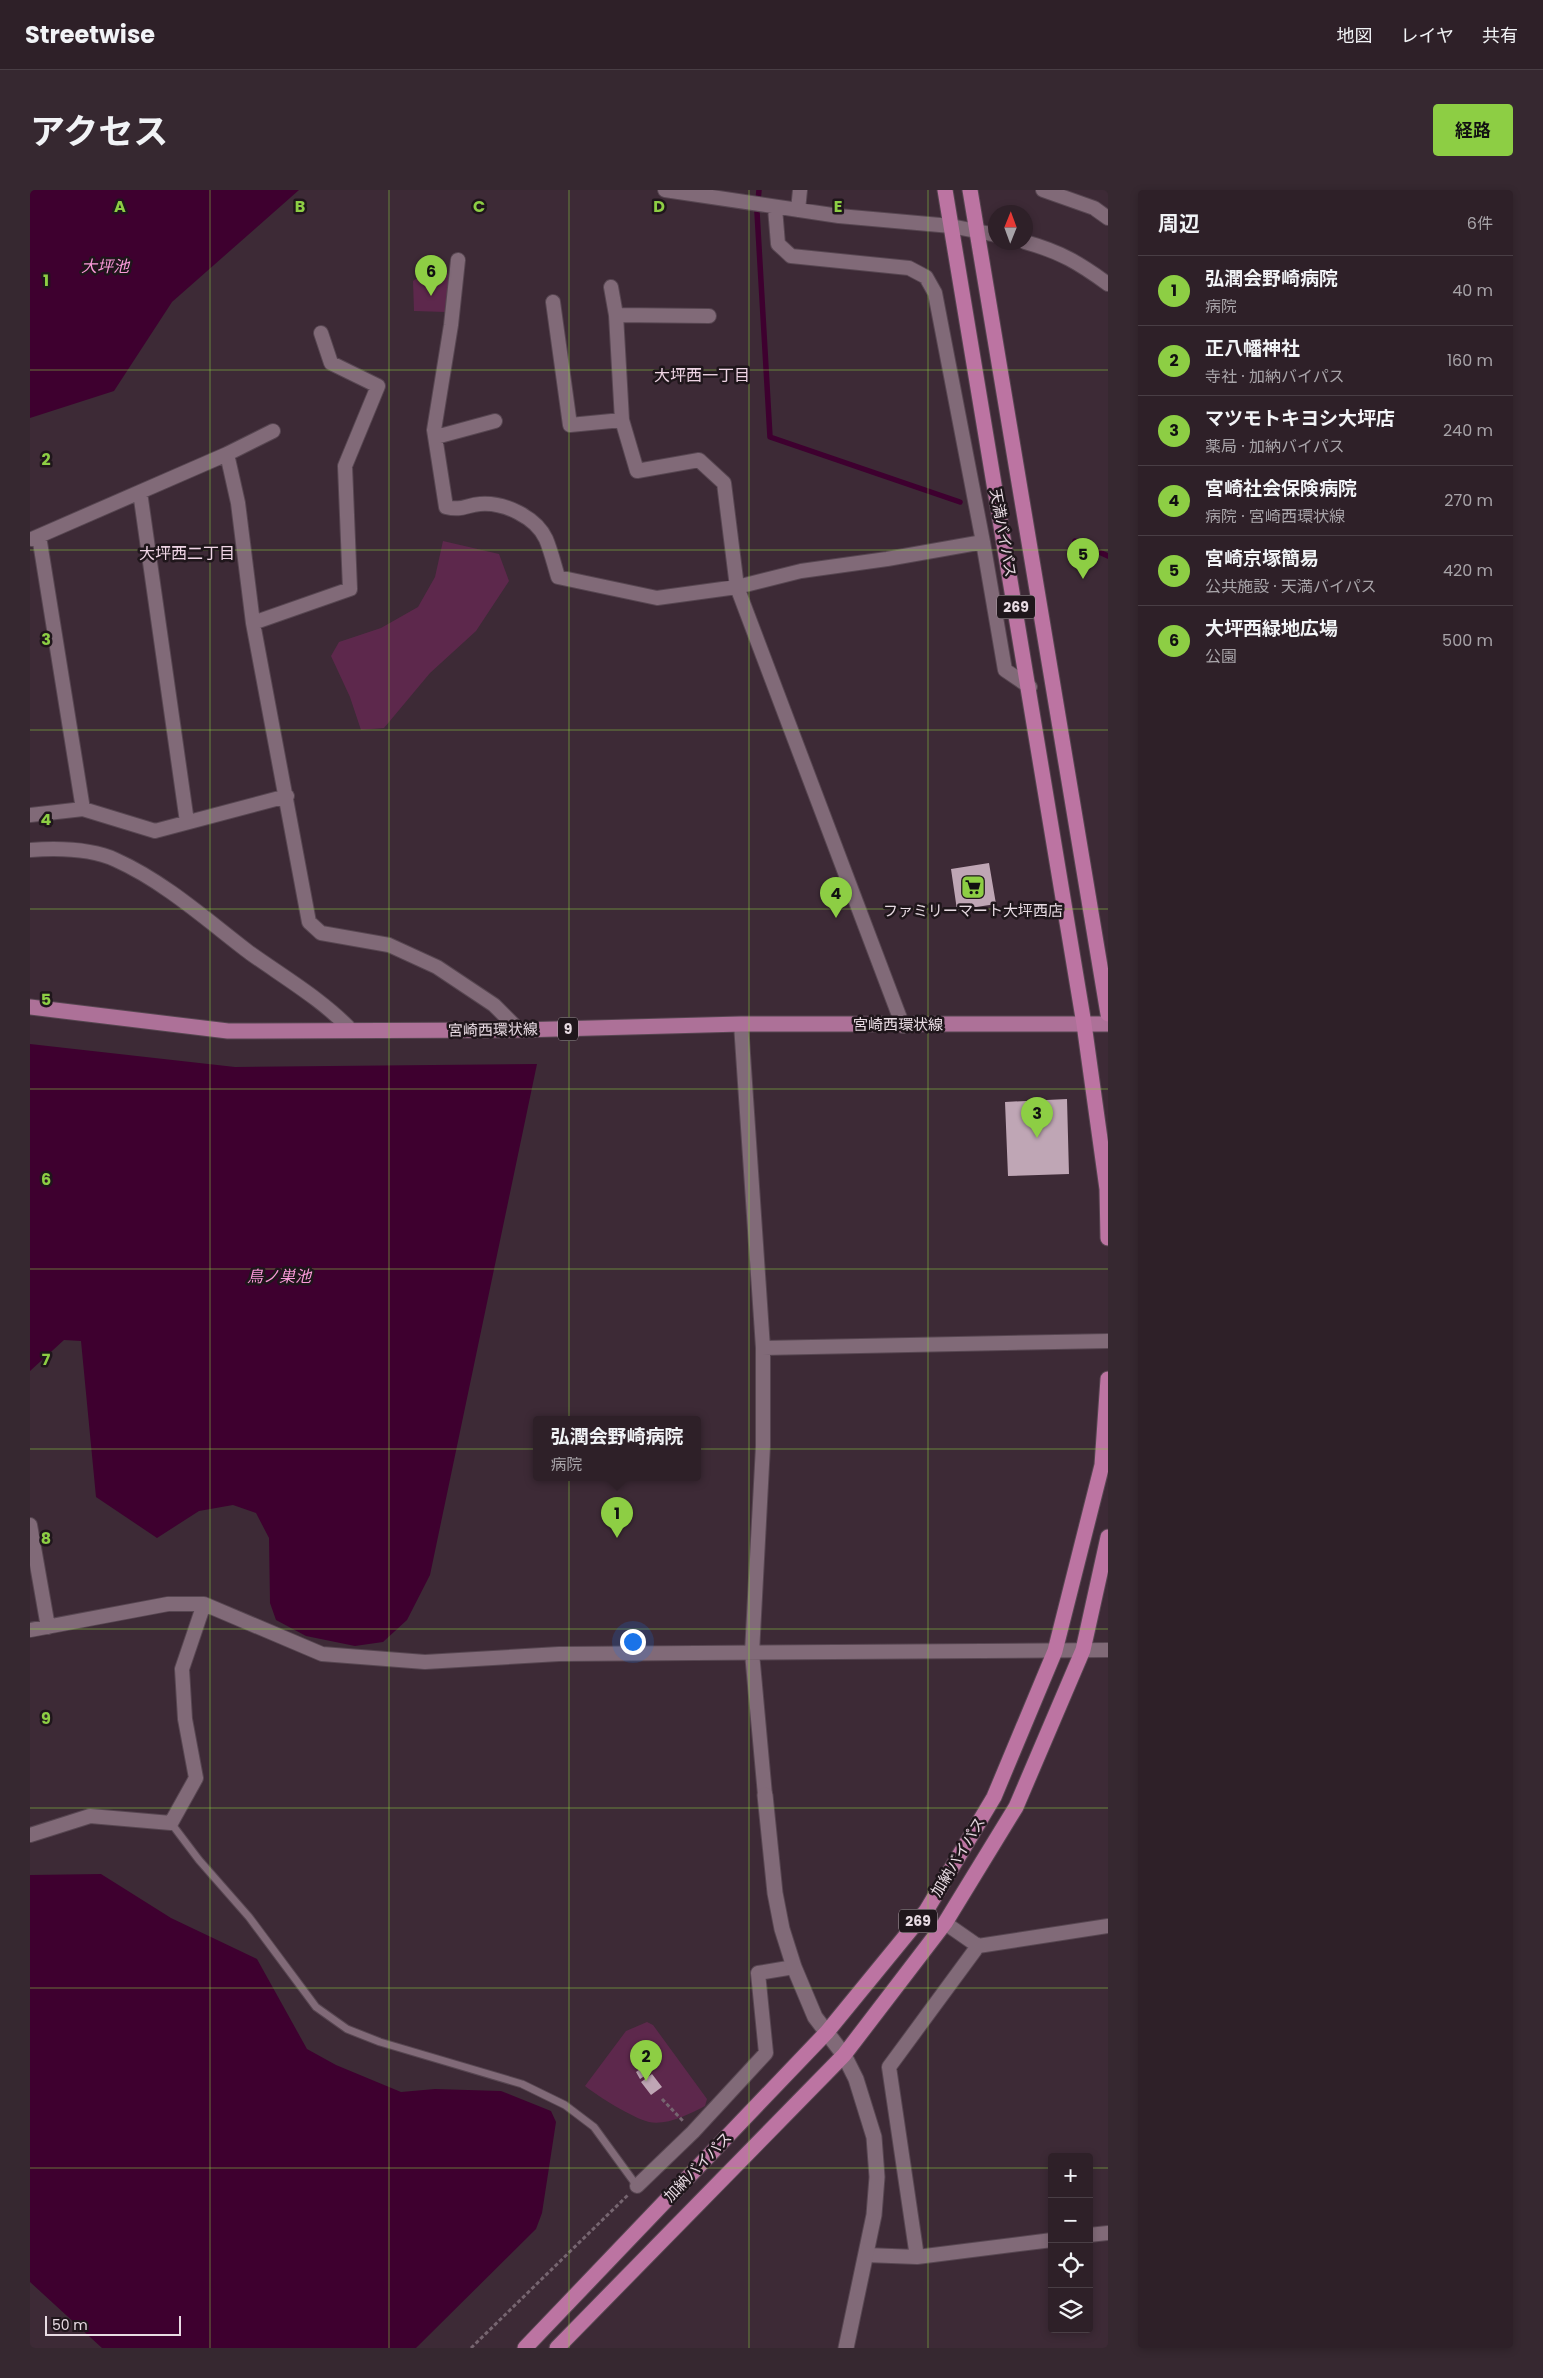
<!DOCTYPE html>
<html lang="ja">
<head>
<meta charset="utf-8">
<style>
  :root { --surface:#2e2028; --page:#362830; --text:#f1f3f6; --muted:#a7a3a8; --line:#493e45; --accent:#8dce44 }
  body { margin:0; font-family:Poppins,"Noto Sans JP",sans-serif; background:var(--page); color:var(--text) }
  .controls { position:absolute; right:15px; bottom:15px; display:grid; overflow:hidden; border-radius:5px; box-shadow:0 2px 8px #0003 }
  .controls button { width:45px; height:45px; display:grid; place-items:center; padding:0; border:0; border-bottom:1px solid var(--line); background:var(--surface); color:var(--text); font:25px sans-serif }
  .compass { position:absolute; left:958px; top:15px; width:45px; height:45px; border-radius:50%; background:var(--surface); box-shadow:0 2px 8px #0003; rotate:1deg }
  .scale { position:absolute; left:15px; bottom:12px; width:136px; box-sizing:border-box; padding-left:5px; border:2px solid #e8dbe3; border-top:0; font-size:14px; line-height:18px; white-space:nowrap; color:#e8dbe3; -webkit-text-stroke:4px #1f161b; paint-order:stroke }
  .you { position:absolute; left:602px; top:1451px; width:18px; height:18px; margin:-12px; border:4px solid #fff; border-radius:50%; background:#1a73e8; box-shadow:0 0 0 8px #1a73e833 }
  .badge { display:grid; place-items:center; width:32px; height:32px; border-radius:50%; background:var(--accent); color:#111; font-size:16px; font-weight:700 }
  .pin { position:absolute; translate:-50% -41px; filter:drop-shadow(0 1px 2px #0008) }
  .pin::after { content:''; position:absolute; top:26px; width:18px; height:15px; background:inherit; clip-path:polygon(0 0,100% 0,50% 100%) }
  .popup { position:absolute; left:503px; top:1226px; width:168px; height:65px; box-sizing:border-box; display:grid; place-content:center; border-radius:5px; background:var(--surface); filter:drop-shadow(0 1px 4px #0005); font-size:16px; white-space:nowrap; color:var(--muted) }
  .popup b { font-size:19px; color:var(--text) }
  .popup::after { content:''; position:absolute; left:50%; top:100%; margin-left:-10px; border:10px solid transparent; border-top-color:var(--surface) }
  .list { margin:0; padding:0; list-style:none }
  h2 { display:flex; justify-content:space-between; align-items:center; height:65px; margin:0; padding:0 20px; font-size:21px }
  h2 small { font-size:16px; font-weight:400; color:var(--muted) }
  .list li { display:grid; grid-template-columns:32px 1fr auto; gap:15px; align-items:center; box-sizing:border-box; height:70px; padding:0 20px; border-top:1px solid var(--line) }
  .list b { display:block; font-size:19px; white-space:nowrap }
  .list p { margin:0; font-size:16px; white-space:nowrap; color:var(--muted) }
  .list em { font-size:16px; font-style:normal; color:var(--muted) }
  .icon { flex:none; width:28px; height:28px; fill:none; stroke:currentColor; stroke-width:2; stroke-linecap:round; stroke-linejoin:round }
  .map { position:relative; flex:none; width:1078px; height:2158px; overflow:hidden; border-radius:5px }
  header { display:flex; align-items:center; gap:30px; box-sizing:border-box; height:70px; padding:0 25px; background:var(--surface); border-bottom:1px solid var(--line) }
  header strong { font-size:24px }
  nav { display:flex; gap:28px; margin-inline-start:auto; font-size:18px }
  .intro { display:flex; align-items:center; justify-content:space-between; box-sizing:border-box; height:120px; padding:0 30px }
  h1 { margin:0; font-size:35px }
  .button { padding:12px 22px; border-radius:5px; background:var(--accent); color:#111; font-size:18px; font-weight:700 }
  main { display:flex; gap:30px; padding:0 30px }
  aside { flex:1; background:var(--surface); border-radius:5px; box-shadow:0 2px 8px #0003 }
  .map>svg:first-child { display:block }
  .green { fill:#5d284c }
  .water { fill:#3e002f }
  .lines { fill:none; stroke-linecap:round; stroke-linejoin:round }
  .stream { stroke:#3e002f; stroke-width:5.5 }
  .building { fill:#bfa6b5 }
  .service-casing { stroke:#574651; stroke-width:9 }
  .minor-casing { stroke:#574651; stroke-width:16 }
  .tertiary-casing { stroke:#574651; stroke-width:17 }
  .primary-casing { stroke:#574651; stroke-width:17 }
  .trunk-casing { stroke:#574651; stroke-width:17 }
  .path { stroke:#766570; stroke-width:3; stroke-dasharray:4 2.5; stroke-linecap:butt }
  .service { stroke:#816a78; stroke-width:7 }
  .minor { stroke:#816a78; stroke-width:14 }
  .tertiary { stroke:#816a78; stroke-width:15 }
  .primary { stroke:#ad7198; stroke-width:15 }
  .trunk { stroke:#bc74a2; stroke-width:15 }
  .grid { fill:none; stroke:#8dce44; stroke-width:1; stroke-opacity:0.55 }
  .labels { text-anchor:middle; stroke-width:5; stroke-linejoin:round; paint-order:stroke }
  .shield { fill:#1f161b; stroke:#aca0a7; stroke-width:1 }
  .shield-label { font-size:14px; font-weight:bold; fill:#e8dbe3 }
  .street-label { font-size:15px; fill:#e8dbe3; stroke:#1f161b }
  .poi-label { font-size:15px; fill:#e8dbe3; stroke:#1f161b }
  .water-label { font-size:16px; font-style:italic; fill:#fa9ad9; stroke:#1f161b }
  .neighbourhood-label { font-size:16px; fill:#eed4e4; stroke:#1f161b }
  .grid-label { font-size:16px; text-anchor:middle; font-weight:bold; fill:#8dce44; stroke:#1f161b; stroke-width:5; stroke-linejoin:round; paint-order:stroke }
</style>
</head>
<body>
<header>
<strong>Streetwise</strong>
<nav><a>地図</a><a>レイヤ</a><a>共有</a></nav>
</header>
<div class="intro"><h1>アクセス</h1><a class="button">経路</a></div>
<main>
<div class="map">
<svg width="1078" height="2158" viewBox="0 0 1078 2158">
  <rect width="100%" height="100%" fill="#3d2a36"/>
  <!-- green -->
  <path class="green" d="M402,77L415,78L419,87L416,122L384,121L383,91Z
    M413,351L469,364L479,391L446,441L400,483L354,538L331,540L320,507L301,466L309,452L351,438L388,417L405,387Z
    M617,1832L623,1835L677,1909L675,1916C660,1924 636,1936 619,1932C603,1928 569,1907 555,1896L596,1841Z"/>
  <!-- water -->
  <path class="water" d="M0,0H269L142,112L84,201L0,228Z
    M0,854L205,877L507,874L400,1385L377,1430L353,1452L325,1456L276,1446L246,1430L240,1413L239,1348L226,1323L203,1315L169,1321L127,1348L66,1307L51,1151L34,1150L0,1181Z
    M71,1684L141,1728L227,1769L277,1859L306,1875L371,1902L405,1899L471,1901L521,1921L526,1932L512,2023L506,2039L386,2158H72L0,2092V1685Z"/>
  <g class="lines">
    <!-- stream -->
    <path class="stream" d="M729,0L727,22L740,247L930,312
      M1045,351L1078,366"/>
  </g>
  <!-- building -->
  <path class="building" d="M959,673L966,714L927,720L921,679Z
    M1037,909L1039,984L978,986L975,912Z
    M614,1876L619,1883L610,1889L606,1882Z
    M622,1884L632,1897L621,1905L611,1892Z"/>
  <g class="lines">
    <!-- service casing -->
    <g class="service-casing">
      <path id="service" d="M141,1633L169,1670L219,1727L286,1817L317,1839L350,1852L492,1894L535,1915L564,1937L607,1996"/>
    </g>
    <!-- minor casing -->
    <g class="minor-casing">
      <path id="minor" d="M635,0L809,26L921,36L966,45
        M1013,0L1064,18L1078,28
        M745,18L748,54L761,66L879,78L896,87L905,103L953,352L975,480L1000,497
        M768,20L770,0
        M995,52C1031,62 1049,73 1078,94
        M428,70L421,135L404,240L416,317C432,321 436,315 450,314C474,312 506,327 516,349C521,361 524,374 528,387L627,408L707,397L771,381L857,369L953,352
        M581,97L586,125L592,230L607,281L669,270L694,293L707,397L873,836
        M523,112L540,235L592,230
        M586,125L679,126
        M406,247L465,231
        M197,264L208,313L223,433L279,732L291,743L359,755L407,777L464,815L489,840
        M110,302L157,632
        M9,346L53,619
        M2,349L197,264L243,241
        M223,433L320,399L315,276L348,196L301,173L291,143
        M0,625L53,619L125,641L257,606
        M0,660C28,658 60,658 86,670C135,692 178,731 220,763C255,788 293,810 322,841
        M711,834L733,1158V1256L722,1463L735,1605
        M733,1158L1078,1151
        M0,1335L18,1437
        M0,1440L138,1414H174L292,1464L395,1472L529,1464L1078,1460
        M0,1645L60,1626L141,1633L166,1588L155,1529L152,1479L174,1414
        M915,1733L948,1756L1078,1736
        M607,1996L663,1942L736,1863L728,1783L764,1777
        M1059,2045L1078,2043
        M836,2065L887,2067L1022,2050
        M887,2067L859,1877L948,1756"/>
    </g>
    <!-- tertiary casing -->
    <g class="tertiary-casing">
      <path id="tertiary" d="M735,1605L745,1703L752,1739L764,1777L785,1827L814,1865L826,1889L844,1947L847,1987L844,2025L816,2158"/>
    </g>
    <!-- primary casing -->
    <g class="primary-casing">
      <path id="primary" d="M0,817L198,841L489,840L711,834H1078"/>
    </g>
    <!-- trunk casing -->
    <g class="trunk-casing">
      <path id="trunk" d="M915,0L1054,834L1077,999L1078,1048
        M940,0L1078,824
        M495,2158L797,1842L896,1721L964,1607L1025,1461L1072,1275L1078,1189
        M527,2158L814,1865L915,1733L986,1617L1053,1460L1078,1347"/>
    </g>
    <!-- path -->
    <path class="path" d="M632,1909L653,1931
      M441,2158L598,2005"/>
    <!-- service -->
    <use href="#service" class="service"/>
    <!-- minor -->
    <use href="#minor" class="minor"/>
    <!-- tertiary -->
    <use href="#tertiary" class="tertiary"/>
    <!-- primary -->
    <use href="#primary" class="primary"/>
    <!-- trunk -->
    <use href="#trunk" class="trunk"/>
  </g>
  <!-- grid -->
  <path class="grid" d="M180,0V2158M359,0V2158M539,0V2158M719,0V2158M898,0V2158M0,180H1078M0,360H1078M0,540H1078M0,719H1078M0,899H1078M0,1079H1078M0,1259H1078M0,1439H1078M0,1618H1078M0,1798H1078M0,1978H1022M1059,1978H1078"/>
  <!-- icons -->
  <defs>
    <g id="supermarket-square" transform="scale(1.25)"><rect x="-9" y="-9" width="18" height="18" rx="4" fill="#8dce44" stroke="#1f161b"/><path d="M-6-5.5h2.5l.6 2H6L4.5 2H-2.5L-4.4-4H-6ZM-1.5 3.2a1.3 1.3 0 1 0 .1 0ZM3 3.2a1.3 1.3 0 1 0 .1 0Z" fill="#111"/></g>
  </defs>
  <g fill-rule="evenodd">
    <use href="#supermarket-square" x="943" y="697"/>
  </g>
  <g class="labels">
    <!-- shield labels -->
    <g class="shield">
      <rect x="967" y="405.5" width="38" height="23" rx="4"/>
      <rect x="528" y="827.5" width="20" height="23" rx="4"/>
      <rect x="869" y="1719.5" width="38" height="23" rx="4"/>
    </g>
    <g class="shield-label">
      <text x="986" y="422">269</text>
      <text x="538" y="844">9</text>
      <text x="888" y="1736">269</text>
    </g>
    <!-- street labels -->
    <g class="street-label">
      <text transform="translate(973 343) rotate(80)" y="5">天満バイパス</text>
      <text x="868" y="840">宮崎西環状線</text>
      <text transform="translate(463 840) rotate(-1)" y="5">宮崎西環状線</text>
      <text transform="translate(928 1667) rotate(-59)" y="5">加納バイパス</text>
      <text transform="translate(668 1977) rotate(-46)" y="5">加納バイパス</text>
    </g>
    <!-- poi labels -->
    <g class="poi-label">
      <text x="943" y="726">ファミリーマート大坪西店</text>
    </g>
    <!-- water labels -->
    <g class="water-label">
      <text x="75" y="82">大坪池</text>
      <text x="249" y="1092">鳥ノ巣池</text>
    </g>
    <!-- neighbourhood labels -->
    <g class="neighbourhood-label">
      <text x="672" y="191">大坪西一丁目</text>
      <text x="157" y="369">大坪西二丁目</text>
    </g>
  </g>
  <g class="grid-label">
    <text x="90" y="22">A</text>
    <text x="270" y="22">B</text>
    <text x="449" y="22">C</text>
    <text x="629" y="22">D</text>
    <text x="808" y="22">E</text>
    <text x="16" y="96">1</text>
    <text x="16" y="275">2</text>
    <text x="16" y="455">3</text>
    <text x="16" y="635">4</text>
    <text x="16" y="815">5</text>
    <text x="16" y="995">6</text>
    <text x="16" y="1175">7</text>
    <text x="16" y="1354">8</text>
    <text x="16" y="1534">9</text>
  </g>
</svg>
<div class="controls">
<button>+</button>
<button>−</button>
<button><svg class="icon" aria-label="locate" viewBox="0 0 24 24"><circle cx="12" cy="12" r="6"/><path d="M12 2v4M12 18v4M2 12h4M18 12h4"/></svg></button>
<button><svg class="icon" aria-label="layers" viewBox="0 0 24 24"><path d="M12 4l9 5-9 5-9-5zM3 14l9 5 9-5"/></svg></button>
</div>
<svg class="compass" viewBox="-18 -18 36 36"><path d="M0-13l5 13h-10z" fill="#e53935"/><path d="M0 13l5-13h-10z" fill="#a7a3a8"/></svg>
<div class="scale">50 m</div>
<div class="you"></div>
<div class="pin badge" style="left:587px;top:1348px">1</div>
<div class="popup"><b>弘潤会野崎病院</b>病院</div>
<div class="pin badge" style="left:616px;top:1891px">2</div>
<div class="pin badge" style="left:1007px;top:948px">3</div>
<div class="pin badge" style="left:806px;top:728px">4</div>
<div class="pin badge" style="left:1053px;top:389px">5</div>
<div class="pin badge" style="left:401px;top:106px">6</div>
</div>
<aside>
<h2>周辺<small>6件</small></h2>
<ul class="list">
<li><span class="badge">1</span><div><b>弘潤会野崎病院</b><p>病院</p></div><em>40 m</em></li>
<li><span class="badge">2</span><div><b>正八幡神社</b><p>寺社 · 加納バイパス</p></div><em>160 m</em></li>
<li><span class="badge">3</span><div><b>マツモトキヨシ大坪店</b><p>薬局 · 加納バイパス</p></div><em>240 m</em></li>
<li><span class="badge">4</span><div><b>宮崎社会保険病院</b><p>病院 · 宮崎西環状線</p></div><em>270 m</em></li>
<li><span class="badge">5</span><div><b>宮崎京塚簡易</b><p>公共施設 · 天満バイパス</p></div><em>420 m</em></li>
<li><span class="badge">6</span><div><b>大坪西緑地広場</b><p>公園</p></div><em>500 m</em></li>
</ul>
</aside>
</main>
</body>
</html>
